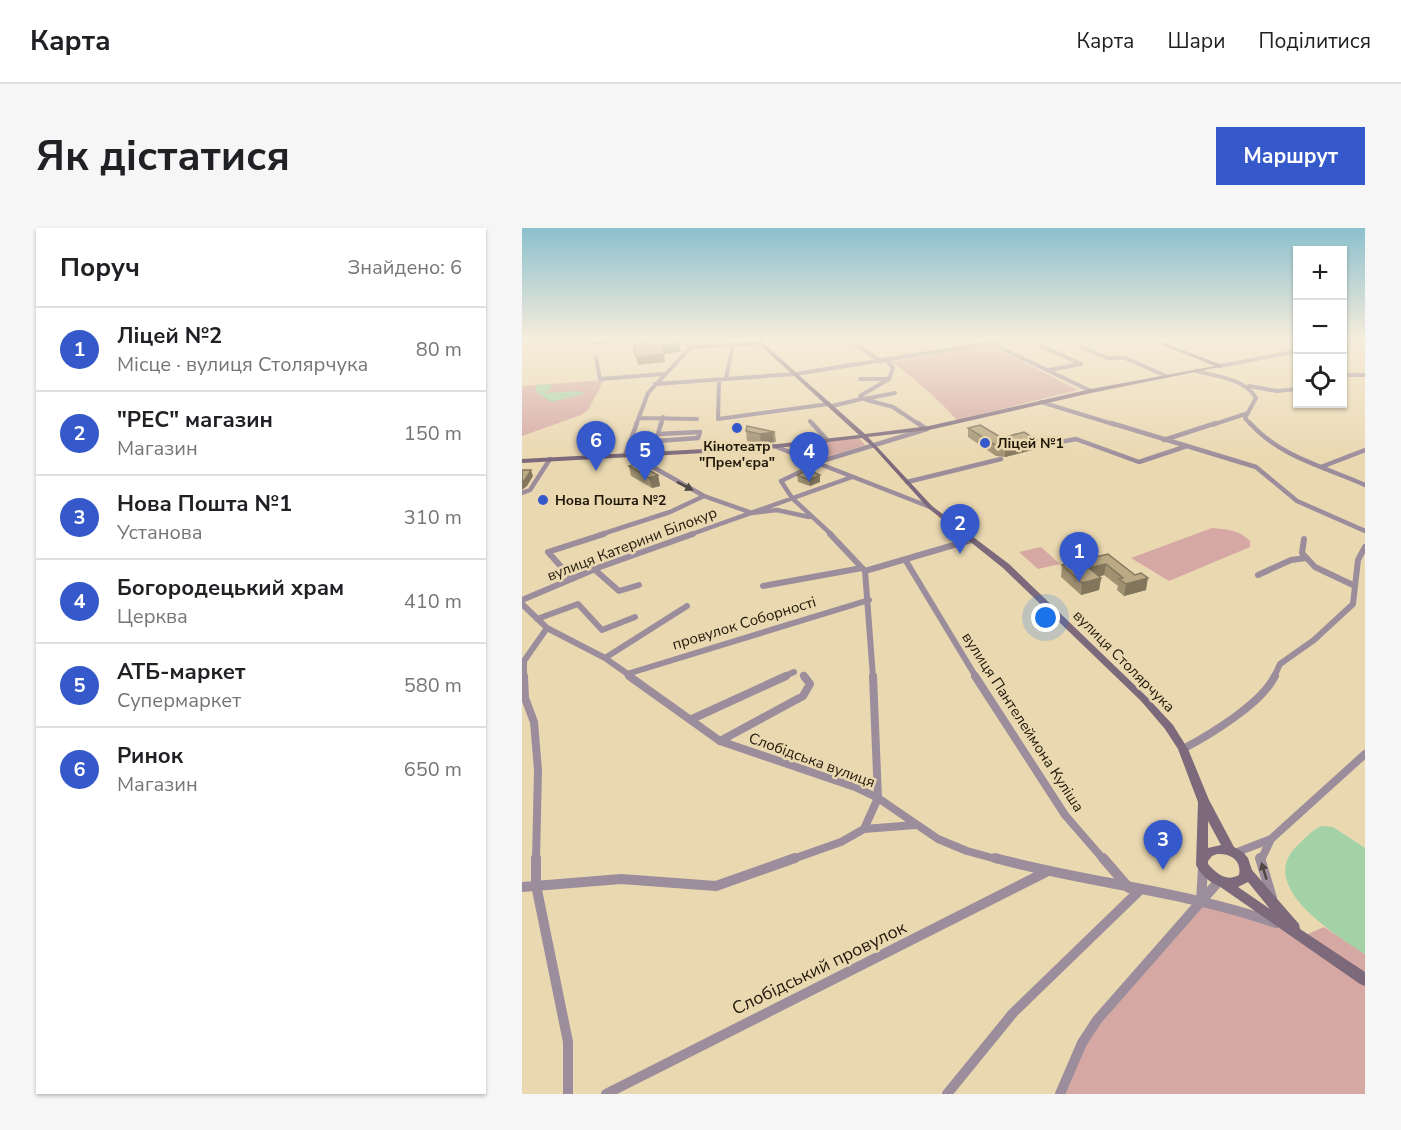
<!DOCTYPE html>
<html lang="uk">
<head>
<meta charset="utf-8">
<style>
  :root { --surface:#fff; --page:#f6f6f6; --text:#202124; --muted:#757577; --line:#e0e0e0; --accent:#3559ca }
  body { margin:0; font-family:"Nunito Sans",sans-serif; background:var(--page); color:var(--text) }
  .controls { position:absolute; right:18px; top:18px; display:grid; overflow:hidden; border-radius:0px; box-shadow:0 2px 4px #0004 }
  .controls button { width:54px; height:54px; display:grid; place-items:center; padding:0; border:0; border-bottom:2px solid var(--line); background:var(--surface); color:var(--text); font:30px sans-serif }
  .you { position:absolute; left:524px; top:390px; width:21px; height:21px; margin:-15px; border:4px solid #fff; border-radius:50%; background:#1a73e8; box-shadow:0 0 0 9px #1a73e833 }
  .badge { display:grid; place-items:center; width:39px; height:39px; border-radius:50%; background:var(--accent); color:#fff; font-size:20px; font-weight:700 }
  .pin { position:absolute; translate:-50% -50px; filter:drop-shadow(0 2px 3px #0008) }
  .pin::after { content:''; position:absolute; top:32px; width:21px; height:18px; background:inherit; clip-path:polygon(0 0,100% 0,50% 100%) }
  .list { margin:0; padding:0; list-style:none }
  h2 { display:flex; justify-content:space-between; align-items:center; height:78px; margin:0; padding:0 24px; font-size:26px }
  h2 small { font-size:20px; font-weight:400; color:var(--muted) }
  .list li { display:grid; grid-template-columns:39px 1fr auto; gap:18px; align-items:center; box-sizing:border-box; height:84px; padding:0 24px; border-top:2px solid var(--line) }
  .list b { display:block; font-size:22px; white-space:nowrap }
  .list p { margin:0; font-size:20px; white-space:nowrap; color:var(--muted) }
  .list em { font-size:20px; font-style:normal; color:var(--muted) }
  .icon { flex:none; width:33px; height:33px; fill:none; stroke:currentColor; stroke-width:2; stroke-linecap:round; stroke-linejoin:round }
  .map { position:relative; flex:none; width:843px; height:866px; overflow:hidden; border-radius:0px }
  header { display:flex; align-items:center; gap:36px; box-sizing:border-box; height:84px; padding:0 30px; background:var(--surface); border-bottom:2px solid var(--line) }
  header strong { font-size:28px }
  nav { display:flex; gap:33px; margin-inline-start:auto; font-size:21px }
  .intro { display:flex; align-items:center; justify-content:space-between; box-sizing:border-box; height:144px; padding:0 36px }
  h1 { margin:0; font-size:42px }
  .button { padding:15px 27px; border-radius:0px; background:var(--accent); color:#fff; font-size:21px; font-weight:700 }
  main { display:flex; gap:36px; padding:0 36px }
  aside { flex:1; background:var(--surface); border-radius:0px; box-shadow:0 2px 4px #0004 }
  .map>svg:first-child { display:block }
  .green { fill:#d5a8a3 }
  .water { fill:#a2d2a5 }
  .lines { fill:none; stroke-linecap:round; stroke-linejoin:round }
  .street-far4 { stroke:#9b8d9b; stroke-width:4 }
  .street-far3 { stroke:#9b8d9b; stroke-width:4.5 }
  .street-far2 { stroke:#9b8d9b; stroke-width:6 }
  .street-far1 { stroke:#9b8d9b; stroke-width:8 }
  .street { stroke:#9b8d9b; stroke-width:10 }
  .secondary { fill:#7c697c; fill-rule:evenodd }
  .wall { fill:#a09171 }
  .shaded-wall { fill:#82765c }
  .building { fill:#baa983; stroke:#82765c; stroke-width:1.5 }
  .oneway { fill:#514744 }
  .poi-dot { fill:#3559ca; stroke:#ead8b1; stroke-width:2 }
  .labels { text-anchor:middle; stroke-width:5; stroke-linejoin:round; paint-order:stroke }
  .far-poi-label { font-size:14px; font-weight:bold; fill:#20190a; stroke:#ead8b1; text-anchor:start }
  .street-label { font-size:15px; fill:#20190a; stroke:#ead8b1 }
  .near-street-label { font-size:18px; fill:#20190a; stroke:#ead8b1 }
</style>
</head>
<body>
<header>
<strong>Карта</strong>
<nav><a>Карта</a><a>Шари</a><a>Поділитися</a></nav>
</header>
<div class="intro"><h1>Як дістатися</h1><a class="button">Маршрут</a></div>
<main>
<aside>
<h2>Поруч<small>Знайдено: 6</small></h2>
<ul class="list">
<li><span class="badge">1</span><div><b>Ліцей №2</b><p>Місце · вулиця Столярчука</p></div><em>80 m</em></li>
<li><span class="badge">2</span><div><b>&quot;РЕС&quot; магазин</b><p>Магазин</p></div><em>150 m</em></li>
<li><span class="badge">3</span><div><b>Нова Пошта №1</b><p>Установа</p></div><em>310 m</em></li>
<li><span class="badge">4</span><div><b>Богородецький храм</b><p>Церква</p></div><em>410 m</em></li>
<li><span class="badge">5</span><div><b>АТБ-маркет</b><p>Супермаркет</p></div><em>580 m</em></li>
<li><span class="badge">6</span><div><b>Ринок</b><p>Магазин</p></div><em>650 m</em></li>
</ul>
</aside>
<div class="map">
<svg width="843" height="866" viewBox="0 0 843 866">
  <rect width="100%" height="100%" fill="#ead8b1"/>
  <!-- green -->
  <path class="green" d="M467,117L556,162L435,192C414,169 394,152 370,134Z
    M82,152L66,182L59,187L0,208V158Z
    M336,209L343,217L294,232L288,229L292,227L284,219L269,218Z
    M690,300C705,301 717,302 728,313V319L647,353L609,330Z
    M519,319L538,336L516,341L497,324Z
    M679,674L709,679L779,709L802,699L843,726V866H538L560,815Z"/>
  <!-- water -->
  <path class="water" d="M29,156V161L22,165L56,163L63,166L29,174L13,163L15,157Z
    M799,598L811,599L843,620V726C813,706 731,657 777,616C784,609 791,602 799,598Z"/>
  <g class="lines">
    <!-- street-far4 -->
    <path class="street-far4" d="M161,110L169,119
      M325,110L358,133
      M458,110L569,163
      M329,112L345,110
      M820,114L843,110
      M67,115L124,110
      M211,117L204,150L197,154L196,191L307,176
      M519,118L559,136
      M169,119L239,115
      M560,119L585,130H603L644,148
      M74,130L78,151L142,146
      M698,138L776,123
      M527,142L559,136
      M674,143C693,148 724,151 734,170L723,190L729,197
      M820,147H843
      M338,151H367L371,140L364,131
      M367,151L338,168L342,171L373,165
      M133,156L273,146L500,110
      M727,158L755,163L776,161
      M345,172L371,179L398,197
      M519,174L594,197
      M310,178L339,171
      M117,190L175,191
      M288,193L291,197
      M114,197L126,165L169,119
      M139,197L141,189
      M690,197L726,185"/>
    <!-- street-far3 -->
    <path class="street-far3" d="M290,195L305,212
      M396,195L403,200
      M728,195C758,229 803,239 843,257
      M642,212L694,195
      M107,215L176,210L178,204L136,206L139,195
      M527,216L554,211L617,234L665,218L589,195
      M252,218L408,279
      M665,218L734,239L775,273L843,303
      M103,227L115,195
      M115,227V230L182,268L230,285L255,282L287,289
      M799,239L843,222
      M385,254L479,231
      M0,265L8,262L28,231
      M77,307L148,284L182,268
      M167,307L330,249
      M310,307L270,270L259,253L303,232L405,201"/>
    <!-- street-far2 -->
    <path class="street-far2" d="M308,306L343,343L351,449
      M782,311L780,325L793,339L833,358
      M384,333L454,449
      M72,341L97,363L117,357
      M343,343L449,312
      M736,347L769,332L784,330
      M50,351L26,324L82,306
      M241,358L340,340
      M0,372L78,339L171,306
      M0,376L25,400L83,430L110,449
      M15,391L56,376L80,402L113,389
      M83,430L165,378
      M105,446L347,372
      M281,447L283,449
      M2,449V433L25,400
      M261,449L272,444
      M752,449L758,436L792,412L831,376L836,332L843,319"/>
    <!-- street-far1 -->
    <path class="street-far1" d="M2,448L3,470L12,494L16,542L14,632
      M107,448L198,513L333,559L356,570L416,611L445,623L478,632
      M453,448L543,587L582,632
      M170,491L264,448
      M198,513L281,468L288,456L282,448
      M661,521C689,506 739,476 753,448
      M342,601L356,570L351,448
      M713,625L749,611L843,526
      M268,632L319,614L342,601L393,597
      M739,632L749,611"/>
    <!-- street -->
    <path class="street" d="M14,630V657L46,814V866
      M473,630C566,655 663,663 754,695
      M581,630L607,660
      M738,630L750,670
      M0,659L99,651L194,658L273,630
      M679,674L681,639
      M84,866L524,644
      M425,866L491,785L617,663
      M538,866L560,815L575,792L697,653"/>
    <!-- secondary -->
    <path class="secondary" d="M238,110H242L241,115L343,206L407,198L569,161L693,138L623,110H629L700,137V138L698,139L569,165L407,202L346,209L410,278L487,336L625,469L651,497L666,521L687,572L712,619L721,624L726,630L730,642L777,696L778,701L843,744V758L838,756L697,658C687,654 679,647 674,637L676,574L656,521L643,501L619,473L481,340L406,280L350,218L340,210L237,222L0,235V231L237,218L337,207L237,116ZM686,593L699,617L686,620ZM695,626C709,625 720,633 717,647C704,654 695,646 686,636V633L690,628ZM726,654L748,681L716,659Z"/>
  </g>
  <!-- wall -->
  <path class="wall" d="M446,200L480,210L514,221L483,229L474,228L446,209Z
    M224,203L253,204L254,214L239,216L225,213Z
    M107,238L136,247L138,258L130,260L109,248Z
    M275,247H298V254L288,258L276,254Z
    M586,326L624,362L602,368L595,362L596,358L582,347L577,348L579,350L577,362L559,367L539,349L540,337Z"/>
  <!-- shaded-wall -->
  <path class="shaded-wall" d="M157,116L159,124L141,126L139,118Z
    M142,126L143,134L116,137L114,129Z
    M251,204L252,214L239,216L238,206Z
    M515,212L514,221L483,229V219Z
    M9,242L11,248L5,258L0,262V253Z
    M136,247L138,258L130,260L127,250Z
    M298,247V254L288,258L287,252Z
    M584,336L582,347L566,352L567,340Z
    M579,350L577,362L559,367L560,355Z
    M626,350L624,362L602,368L604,356Z"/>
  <!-- building -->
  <path class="building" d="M117,110H135L136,112L156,110L157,116L139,118L142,126L114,129L111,117H120Z
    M458,197L480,210L502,204L515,212L483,219L475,218L446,200Z
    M225,198L253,204L238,206L224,203Z
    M115,236L136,247L127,250L107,238Z
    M0,242H9L3,252L0,253Z
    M286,242L298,247L287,252L275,247Z
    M586,326L613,347L619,345L626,350L604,356L597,351L601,350L584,336L567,340L579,350L560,355L540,337Z"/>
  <!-- one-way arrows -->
  <defs><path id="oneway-solid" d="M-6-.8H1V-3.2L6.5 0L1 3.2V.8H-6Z" transform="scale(1.5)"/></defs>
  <g class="oneway">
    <use href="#oneway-solid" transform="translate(163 258) rotate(27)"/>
    <use href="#oneway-solid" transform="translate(742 643) rotate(-107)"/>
  </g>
  <!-- sky -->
  <linearGradient id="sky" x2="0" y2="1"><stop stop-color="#8cc0cd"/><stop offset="0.48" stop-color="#f6eddc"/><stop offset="1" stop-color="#f6eddc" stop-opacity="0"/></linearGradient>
  <rect width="843" height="231" fill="url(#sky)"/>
  <!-- markers -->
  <g class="poi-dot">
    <circle cx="215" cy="200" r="6"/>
    <circle cx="463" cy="215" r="6"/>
    <circle cx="21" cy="272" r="6"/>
  </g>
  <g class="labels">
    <!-- far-poi labels -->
    <g class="far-poi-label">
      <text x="475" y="220">Ліцей №1</text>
      <text x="215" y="223" text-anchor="middle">Кінотеатр<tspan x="215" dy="16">"Прем'єра"</tspan></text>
      <text x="33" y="277">Нова Пошта №2</text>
    </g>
    <!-- street labels -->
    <g class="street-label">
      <text transform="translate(110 316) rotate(-21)" y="5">вулиця Катерини Білокур</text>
      <text transform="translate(222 395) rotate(-17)" y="5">провулок Соборності</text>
      <text transform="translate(602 433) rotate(45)" y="5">вулиця Столярчука</text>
      <text transform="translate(501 494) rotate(57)" y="5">вулиця Пантелеймона Куліша</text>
      <text transform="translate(290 532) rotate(20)" y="5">Слобідська вулиця</text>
    </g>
    <!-- near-street labels -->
    <g class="near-street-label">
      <text transform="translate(297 740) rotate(-26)" y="6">Слобідський провулок</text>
    </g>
  </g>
</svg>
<div class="controls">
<button>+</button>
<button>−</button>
<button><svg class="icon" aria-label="locate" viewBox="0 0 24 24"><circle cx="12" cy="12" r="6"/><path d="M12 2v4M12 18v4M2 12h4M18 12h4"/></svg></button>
</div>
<div class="you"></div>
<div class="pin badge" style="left:557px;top:354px">1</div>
<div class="pin badge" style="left:438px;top:326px">2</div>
<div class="pin badge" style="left:641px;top:642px">3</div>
<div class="pin badge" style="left:287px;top:254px">4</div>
<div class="pin badge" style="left:123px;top:253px">5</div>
<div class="pin badge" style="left:74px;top:243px">6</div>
</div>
</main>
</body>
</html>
